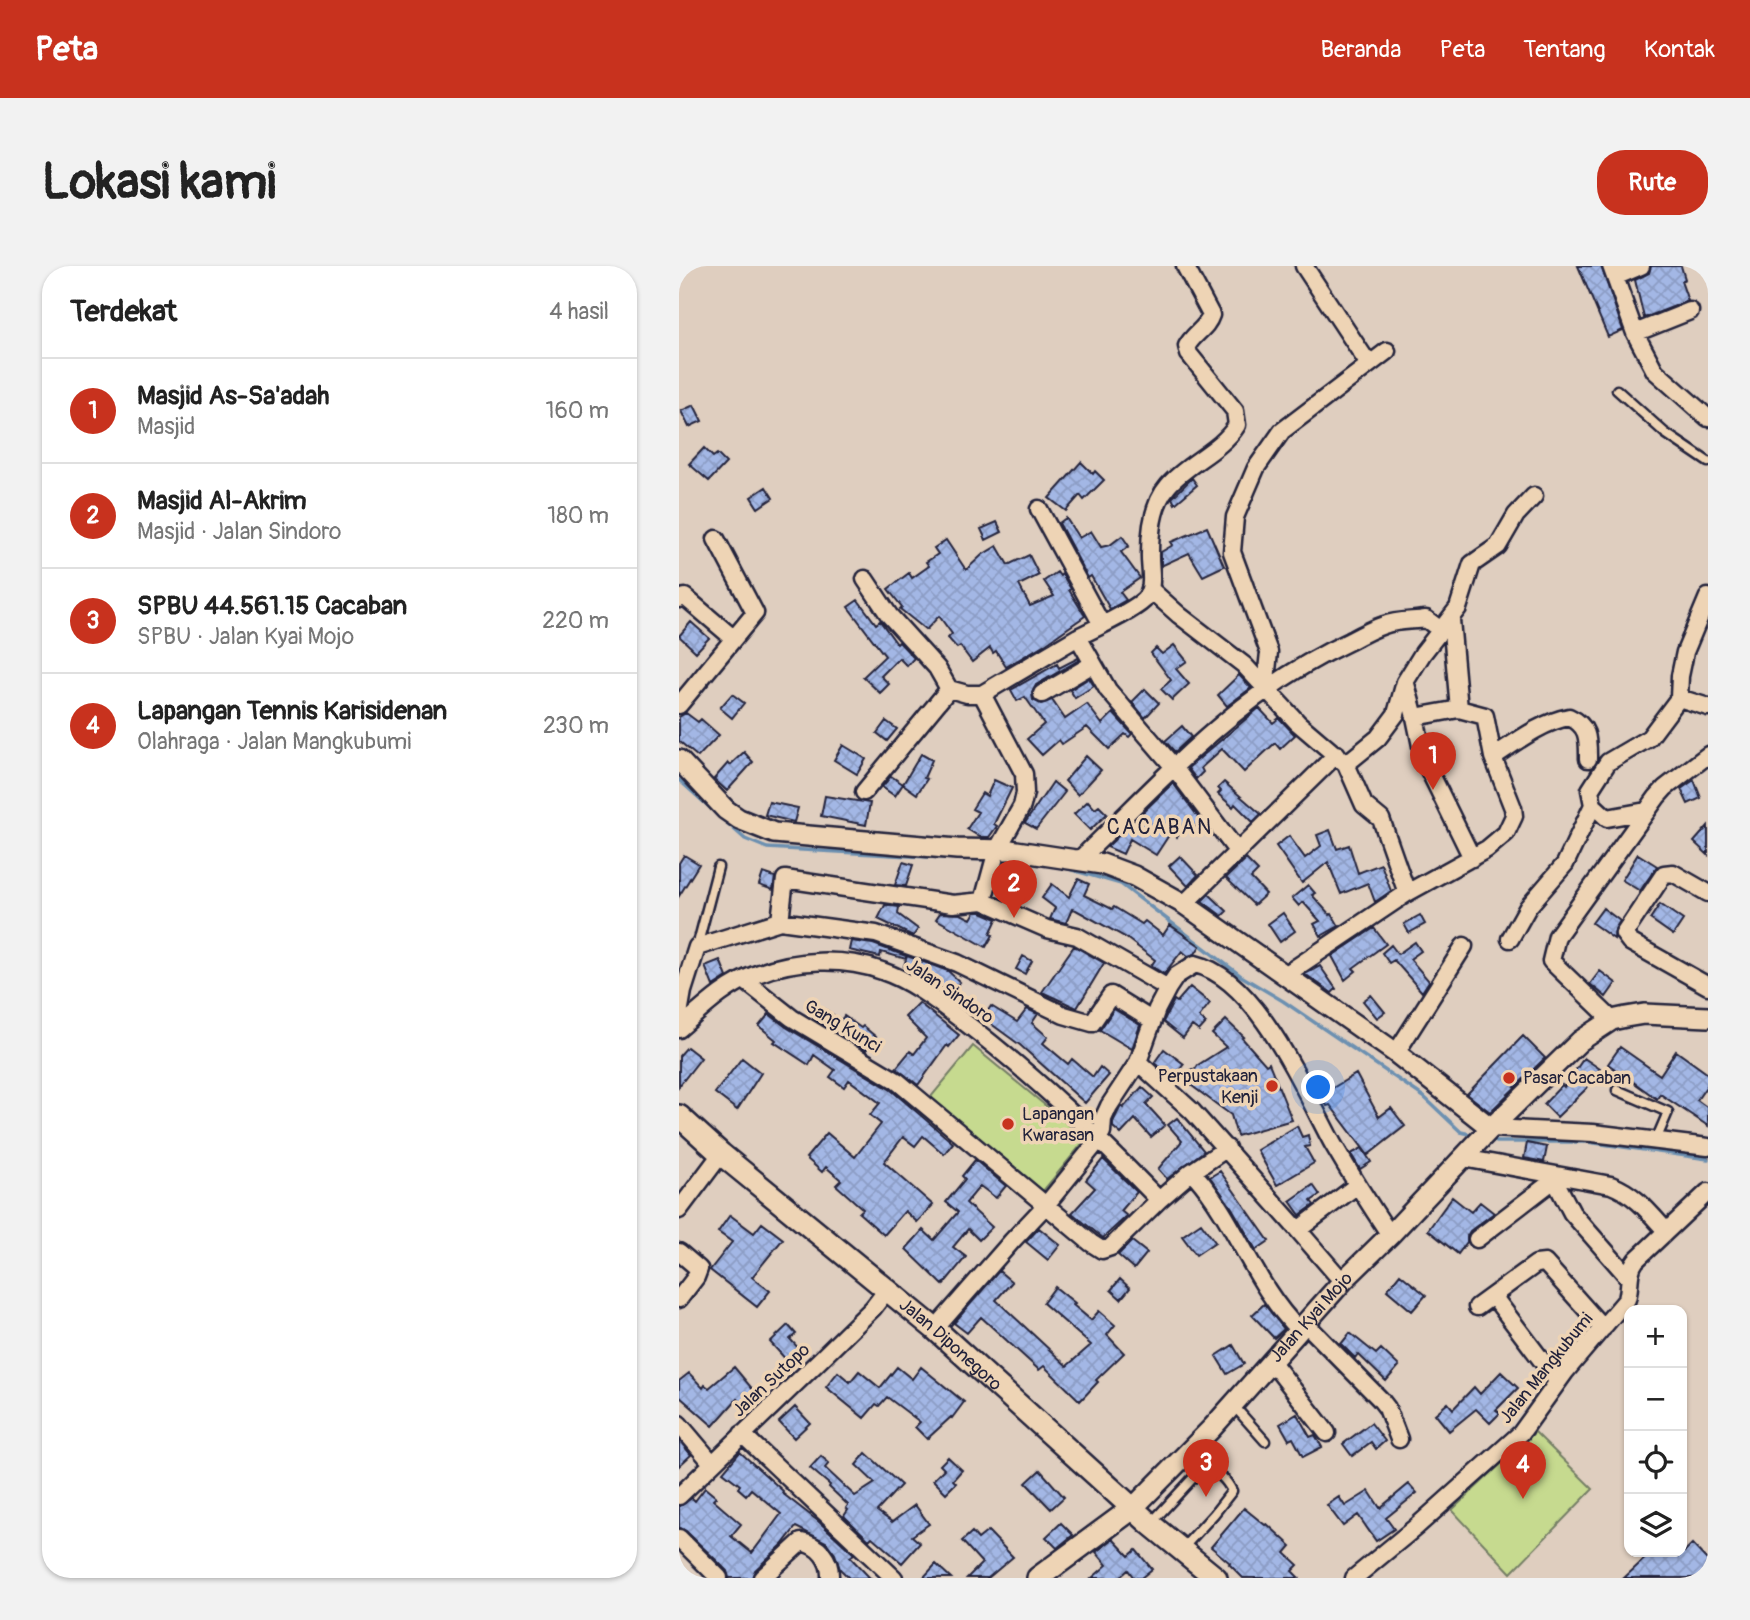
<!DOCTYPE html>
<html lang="id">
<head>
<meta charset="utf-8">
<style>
  :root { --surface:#fff; --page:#f2f2f2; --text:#222; --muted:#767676; --line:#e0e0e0; --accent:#c8321e }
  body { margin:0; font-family:Pangolin,sans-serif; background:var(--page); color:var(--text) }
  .controls { position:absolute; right:21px; bottom:21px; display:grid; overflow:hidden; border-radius:14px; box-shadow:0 2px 5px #0004 }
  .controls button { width:63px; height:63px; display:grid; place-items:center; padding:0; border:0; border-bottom:2px solid var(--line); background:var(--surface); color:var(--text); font:35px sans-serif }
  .you { position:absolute; left:640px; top:822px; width:24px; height:24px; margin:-18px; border:5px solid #fff; border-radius:50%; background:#1a73e8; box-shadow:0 0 0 10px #1a73e833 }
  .badge { display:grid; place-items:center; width:46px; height:46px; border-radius:50%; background:var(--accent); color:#fff; font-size:23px; font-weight:700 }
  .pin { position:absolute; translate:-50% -58px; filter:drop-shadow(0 2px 4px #0008) }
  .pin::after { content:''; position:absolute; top:37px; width:24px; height:21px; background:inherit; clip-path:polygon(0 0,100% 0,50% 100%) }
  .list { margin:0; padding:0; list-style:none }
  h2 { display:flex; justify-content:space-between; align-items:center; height:91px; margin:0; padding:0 28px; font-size:30px }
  h2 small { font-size:23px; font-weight:400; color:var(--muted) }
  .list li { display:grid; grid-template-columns:46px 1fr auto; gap:21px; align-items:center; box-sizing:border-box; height:105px; padding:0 28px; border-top:2px solid var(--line) }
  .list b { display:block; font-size:26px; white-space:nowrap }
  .list p { margin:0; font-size:23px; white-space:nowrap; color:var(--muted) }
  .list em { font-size:23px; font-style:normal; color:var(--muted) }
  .icon { flex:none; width:38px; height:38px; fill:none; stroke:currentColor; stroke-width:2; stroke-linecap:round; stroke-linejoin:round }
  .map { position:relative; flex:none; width:1029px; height:1312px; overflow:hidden; border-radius:28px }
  header { display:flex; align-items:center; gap:42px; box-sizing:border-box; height:98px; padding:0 35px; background:var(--accent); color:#fff }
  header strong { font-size:33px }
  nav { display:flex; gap:38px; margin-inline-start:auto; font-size:24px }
  .intro { display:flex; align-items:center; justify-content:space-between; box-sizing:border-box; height:168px; padding:0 42px }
  h1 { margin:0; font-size:49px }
  .button { padding:18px 32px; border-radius:28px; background:var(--accent); color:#fff; font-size:24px; font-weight:700 }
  main { display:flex; gap:42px; padding:0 42px }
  aside { flex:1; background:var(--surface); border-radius:28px; box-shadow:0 2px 5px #0004 }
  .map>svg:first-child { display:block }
  .green { fill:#c6da8f; stroke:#747e65; stroke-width:2 }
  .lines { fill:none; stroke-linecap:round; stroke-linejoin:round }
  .stream { stroke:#6c90b1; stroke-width:3.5 }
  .building { fill:url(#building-cross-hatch); stroke:#22223b; stroke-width:2 }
  .service-casing { stroke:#22223b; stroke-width:13 }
  .minor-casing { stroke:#22223b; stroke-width:21 }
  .tertiary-casing { stroke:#22223b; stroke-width:24 }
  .secondary-casing { stroke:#22223b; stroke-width:26 }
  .service { stroke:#eed4b5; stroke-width:8 }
  .minor { stroke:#eed4b5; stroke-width:16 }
  .tertiary { stroke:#eed4b5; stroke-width:19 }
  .secondary { stroke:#eed4b5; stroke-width:21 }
  .poi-dot { fill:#c8321e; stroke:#eed4b5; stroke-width:2.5 }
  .labels { text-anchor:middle; stroke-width:7; stroke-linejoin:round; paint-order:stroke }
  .street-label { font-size:18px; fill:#22223b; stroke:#eed4b5 }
  .poi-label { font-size:18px; fill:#22223b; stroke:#eed4b5; text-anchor:start }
  .quarter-label { font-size:21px; letter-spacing:2px; fill:#22223b; stroke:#eed4b5 }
</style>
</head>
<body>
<header>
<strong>Peta</strong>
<nav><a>Beranda</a><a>Peta</a><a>Tentang</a><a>Kontak</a></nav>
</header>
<div class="intro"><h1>Lokasi kami</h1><a class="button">Rute</a></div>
<main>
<aside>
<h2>Terdekat<small>4 hasil</small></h2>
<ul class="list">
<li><span class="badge">1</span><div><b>Masjid As-Sa'adah</b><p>Masjid</p></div><em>160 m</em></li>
<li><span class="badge">2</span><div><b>Masjid Al-Akrim</b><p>Masjid · Jalan Sindoro</p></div><em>180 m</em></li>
<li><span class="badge">3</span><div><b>SPBU 44.561.15 Cacaban</b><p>SPBU · Jalan Kyai Mojo</p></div><em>220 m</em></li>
<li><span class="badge">4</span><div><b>Lapangan Tennis Karisidenan</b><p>Olahraga · Jalan Mangkubumi</p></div><em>230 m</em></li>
</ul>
</aside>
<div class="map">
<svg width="1029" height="1312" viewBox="0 0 1029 1312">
  <defs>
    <pattern id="building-cross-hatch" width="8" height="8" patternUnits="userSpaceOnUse" patternTransform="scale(1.75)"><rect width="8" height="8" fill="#a3b7e5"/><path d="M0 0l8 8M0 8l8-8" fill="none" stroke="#8c9dc5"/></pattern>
  </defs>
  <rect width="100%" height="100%" fill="#dfcebf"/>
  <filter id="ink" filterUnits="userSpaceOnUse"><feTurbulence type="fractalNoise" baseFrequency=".0143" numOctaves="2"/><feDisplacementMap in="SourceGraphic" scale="14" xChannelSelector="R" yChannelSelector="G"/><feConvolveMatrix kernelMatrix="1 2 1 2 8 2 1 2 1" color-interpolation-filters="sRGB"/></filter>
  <g filter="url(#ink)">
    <!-- green -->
    <path class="green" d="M294,780L407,873L359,931L246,838Z
      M856,1166L914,1223L832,1307L773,1244Z"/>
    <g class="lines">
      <!-- stream -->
      <path class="stream" d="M0,514L66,573L88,582L267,592
        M289,593L309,594
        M321,594L348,596
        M383,601L442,618L562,710L604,735L745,831L782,866L795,869
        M809,873L818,876H909L1029,893"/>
    </g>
    <!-- building -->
    <path class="building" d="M899,0H922L944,64L929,71Z
      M972,0H1002L1006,13L1002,15L1009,35L965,52L956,14L970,7Z
      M15,139L23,155L10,161L2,145Z
      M25,182L34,191L38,188L47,197L30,215L10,198Z
      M402,196L414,208L416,205L425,214L405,234L401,229L387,245L370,232Z
      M513,212L518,219L496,238L493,232Z
      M87,221L94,232L79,242L72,231Z
      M387,252L400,272L412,265L422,281L431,279L443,270L450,280L442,286L461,312L441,326L447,334L431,343L412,310L409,312L380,257Z
      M318,256L323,266L307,274L302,263Z
      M528,261L545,300L524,310L510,287L482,300V286L494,279L492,276Z
      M267,274L287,304L303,289L318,280L329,299L350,289L360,309L340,319L351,340L375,330L365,315L378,306L381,310L383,308L392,323L390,324L406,350L366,378L327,401L317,385L314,387L311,382L293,396L281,380L278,382L269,372L273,368L260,350L247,364L221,343L223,341L209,323L230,307L233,312L250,300L247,296L259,288L255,282Z
      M179,334L197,358L201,355L218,378L220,376L235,392L228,400L220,392L202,410L210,418L201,427L184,411L206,390L169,341Z
      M12,356L30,372L17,386L0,370Z
      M495,379L508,395L497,403L510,418L493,434L482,423L492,414L472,387L477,382L483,388Z
      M399,392L400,394L357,419L353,427L354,434L362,438L373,434L386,453L408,438L423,458L434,447L453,468L450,471L446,468L430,483L408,461L383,478L380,474L363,489L348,473L365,458L346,431L338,435L332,424L378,398L380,402Z
      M560,409L572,422L548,440L539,429Z
      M410,412L415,420L396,432L391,424Z
      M466,423L480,437L466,452L453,436Z
      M53,428L65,437L53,452L41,442Z
      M580,442L594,457L600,452L616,469L601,483L596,477L565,506L543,483L522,502L524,506L517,513L509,502Z
      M7,447L19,456L22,453L40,469L19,491L0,475V451Z
      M207,455L218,463L208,475L198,467Z
      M503,460L512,471L496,486L486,475Z
      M164,479L187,493L178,508L155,494Z
      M65,486L74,496L48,525L35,513L49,497L51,499Z
      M242,488L253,494L245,512L248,513L238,528L224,518Z
      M407,490L422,504L399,529L386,515Z
      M212,510L224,518L216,530L203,521Z
      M315,514L333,522L315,558L318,560L310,571H301L288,563L299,546L293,543L303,527L308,530Z
      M1015,514L1022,532L1009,538L1002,523Z
      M374,516L386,526L357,563L346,557Z
      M545,516L582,548L574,556L556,538L554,541L539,528L542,525L539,522Z
      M494,517L522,555L514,563L509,558L498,571L492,566L477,589L451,573L444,588L428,581Z
      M146,530L191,537L187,559L142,550Z
      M409,535L416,543L420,540L428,548L411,564L395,548Z
      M90,536L119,542L115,556L86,549Z
      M1029,560V589L1015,576Z
      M651,564L658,583L670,579L679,607L702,598L712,625L696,636L689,617L662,628L649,596L623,617L597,580L610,570L626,592L642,580L638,569Z
      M959,588L978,600L961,625L943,614Z
      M5,589L20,598L0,630V597Z
      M501,590L519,609L509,620L490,600Z
      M567,593L579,605L572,612L587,628L575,639L547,612Z
      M224,596L234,599L227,620L216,619Z
      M84,607L96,611L94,624L80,619Z
      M399,613L410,618L405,629L433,643L435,641L463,658L466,655L484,669L491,659L521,680L516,688L509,690L503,685L485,708L472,700L476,694L446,671L397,644L393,643L387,657L371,653L376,642L363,632L373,618L390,631Z
      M629,619L636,627L633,629L651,649L653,648L660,660L642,670L635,658L641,655L624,636L620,640L613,632Z
      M530,628L548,645L543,650L523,635Z
      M981,638L1004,654L994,669L971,653Z
      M206,639L220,641L219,648L239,663L234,670L199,653Z
      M924,642L941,655L936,663L935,673L913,657Z
      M296,646H302L318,653L311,668L314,669L307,681L257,653L261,647L282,648L292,653Z
      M604,647L616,665L601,676L589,658Z
      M741,649L746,658L730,667L725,658Z
      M695,662L707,678L674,702L677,705L666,714L653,690Z
      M172,675L194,678L227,690V693L202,686L201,691L170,684Z
      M736,676L742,685L731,693L750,715L743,726L715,694L710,697L703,687L712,679L719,688Z
      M395,680L425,697L398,742L363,726Z
      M228,690L269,705L281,716L270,728L242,705L225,700Z
      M344,690L353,695L346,708L337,703Z
      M41,694L48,711L34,720L26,700Z
      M641,700L657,723L653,727L626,708Z
      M921,705L937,717L927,731L911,718Z
      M511,721L531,737L520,751L527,757L520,765L513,760L504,772L484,756L495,734L498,736Z
      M692,729L706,746L698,752L684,735Z
      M240,737L280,769L270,781L268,779L239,819L217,802L231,785L235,788L247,772L226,751Z
      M312,740L338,756L348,743L359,748L353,757L369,771L364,777L389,798L393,793L414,811L421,801L430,809L406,837L341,779L304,752Z
      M145,743L162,754L165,750L182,762L184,760L197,771L187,784L137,754Z
      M435,743L461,759L453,783L421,764Z
      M90,748L107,761L212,824L274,877L265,888L244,870L236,880L224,871L205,896L254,939L238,956L226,945L205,969L180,947L184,943L157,919L162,914L147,901L143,906L127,892L148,867L176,891L202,858L191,849L201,837L170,814L165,821L151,811L156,804L135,789L130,799L95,776L97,774L80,760Z
      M547,754L565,771L563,772L587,799L590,797L613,854L558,870L552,849L501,811L513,803L515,805L519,799L547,781L533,768Z
      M844,770L866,792L811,846L788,828Z
      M8,781L22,792L0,820V790Z
      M941,781L981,809L997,785L1029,808V818L1018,834L1029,842V860L981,828L978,833L929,798Z
      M485,783L505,798L495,811L475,797Z
      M63,792L82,807L58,844L36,827Z
      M905,792L921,803L907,823L878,851L865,838L883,819L885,821Z
      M677,808L700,851L712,842L726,860L689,889L651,839L648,840L642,829Z
      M463,821L474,831L467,838L486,859L472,871L456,853L442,868L434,861V856L442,840L444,842Z
      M498,852L525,885L488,913L479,903L503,875L489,859Z
      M618,860L623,871L629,869L631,880L626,881L635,897L598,919L578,884Z
      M848,877L868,881L865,896L845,892Z
      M683,882L692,896L681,903L672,888Z
      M424,893L458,926L442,945L448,950L424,972L393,947L416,922L407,914Z
      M296,894L327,920L317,932L301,920L287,937L313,961L300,974L289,963L274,981L287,991L264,1019L227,983L244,964L255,974L279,946L267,936L286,913L283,910Z
      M541,905L590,975L577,984L553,942L531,911Z
      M634,919L641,929L632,935L635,939L621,949L611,935Z
      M773,931L792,946L801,936L815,947L791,965L788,970V976L779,988L749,964Z
      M51,949L75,967L83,957L104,973L73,1011L91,1025L78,1041L31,1004L53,976L39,966Z
      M522,957L536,976L517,989L503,970Z
      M360,962L381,979L369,994L347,976Z
      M453,975L468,987L455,1003L439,989Z
      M320,1005L333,1016L317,1034L388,1100L412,1079L364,1037L376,1021L396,1037L394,1039L412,1054L420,1045L436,1059L428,1069L445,1087L417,1114L419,1116L401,1135L365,1100L360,1104L302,1051L288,1067L275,1057Z
      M721,1008L747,1029L733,1045L708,1024Z
      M441,1013L451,1022L442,1033L432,1024Z
      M585,1038L605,1063L595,1072L573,1049Z
      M109,1059L117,1068L111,1073L122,1085L110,1097L91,1076Z
      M671,1067L697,1088L702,1083L720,1100L707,1115L679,1088L676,1092L662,1078Z
      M554,1079L565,1098L548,1108L537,1090Z
      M55,1101L76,1126L62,1137L58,1133L34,1160L0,1130V1115L10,1107L24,1122L26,1119L30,1122Z
      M218,1101L233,1113L242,1101L285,1136L273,1152L272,1151L248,1173L236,1161L241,1156L208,1131L200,1140L197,1138L185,1152L147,1121L159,1106L171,1116L180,1105L201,1122Z
      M822,1106L839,1122L817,1144L821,1147L811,1157L797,1143L770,1165L756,1148L769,1137L774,1143L795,1121L801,1128Z
      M116,1141L131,1157L115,1172L100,1156Z
      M618,1148L631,1171L636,1169L643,1181L624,1191L614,1172L610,1174L601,1158Z
      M692,1157L706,1175L697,1183L692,1176L673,1190L664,1178Z
      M0,1174L12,1189L0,1200Z
      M61,1186L104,1225L103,1227L139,1255L175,1288L171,1291L191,1312H170L161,1303L156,1288L147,1276L117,1261L103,1279L76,1304L73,1312H50L48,1305L37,1294L7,1265L0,1261V1240L13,1232L16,1235L26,1222L37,1231L34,1234L62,1258L52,1270L73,1287L102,1248L72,1223L67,1229L59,1222L61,1219L44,1206Z
      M187,1187L222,1219L198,1245L213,1256L236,1239L250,1258L233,1270L241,1277L223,1297L193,1271L190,1274L165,1250L169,1244L167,1242L169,1239L150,1221L151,1219L131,1202L142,1190L150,1197L146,1202L176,1230L196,1217L177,1199Z
      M269,1191L283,1204L274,1214L277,1217L267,1227L254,1214L265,1203L261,1199Z
      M361,1204L385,1231L372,1243L347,1217Z
      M730,1218L738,1227L707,1252L715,1263L697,1275L679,1249L664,1260L648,1239L660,1231L666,1240L690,1225L701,1242Z
      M565,1242L586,1259L588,1258L612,1280L606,1287L619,1299L613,1305L620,1312H564L550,1298L551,1297L532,1281Z
      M382,1257L394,1269L378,1282L367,1271Z
      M309,1265L334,1291L309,1312H288L303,1297L283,1275L293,1266L299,1273Z
      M434,1273L450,1290L457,1284L473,1303L462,1312H455L449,1304L440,1312H413L428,1299L417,1286Z
      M1013,1278L1029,1295V1312H945L973,1286H1005Z
      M257,1298L272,1312H244Z"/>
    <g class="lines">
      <!-- service casing -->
      <g class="service-casing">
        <path id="service" d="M938,124L986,167L1029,196
          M18,681L39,601
          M938,824L989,846L977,874
          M555,1140L586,1175
          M473,1256L514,1212L528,1202C540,1207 547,1213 553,1225L535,1248L503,1283"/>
      </g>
      <!-- minor casing -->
      <g class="minor-casing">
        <path id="minor" d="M625,0L689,97
          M932,0L956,67L976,105L1029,152
          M936,11L962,0
          M956,67L1011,45
          M360,243L423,359
          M186,313L210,349L258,402L270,423L288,428H303L345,508L346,527L343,540L318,584L304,635
          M471,323L500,349L565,399L619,457L667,498L685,539L702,553L728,627
          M1029,331L1006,386L1001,410L1000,432L1029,441
          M0,333L6,331L54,372
          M399,371C416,362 451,347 465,334C477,321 470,302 471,287C471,265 474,237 489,220C508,197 542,185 558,159L556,145L510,88L508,80C514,68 528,62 532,49L506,0
          M727,418L736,451L780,443
          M586,424L590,386L553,286L556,251L577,202L603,165L708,85
          M303,428L399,371L429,424L494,500L558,585
          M363,428L414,398
          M0,439L76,347L37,273
          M736,451L745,494L793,592
          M814,491C837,476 863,456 890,451C910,460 909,473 909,493
          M667,498L699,472L717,448L726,416L744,387L779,342L793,298L819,280L837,249L855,230
          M185,526L270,423
          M967,545L928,552L914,539L911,524L929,496L970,472L1000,432
          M401,593C489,509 557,428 671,375C682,369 693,363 705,359C718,354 734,355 747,353L763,365
          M1029,627L994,607L985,608L945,668L951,676L1029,720
          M505,638L658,488
          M831,673L849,641L886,598L914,539
          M606,709L728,627L808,583L827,567L835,550L834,542L814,491L806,450L780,443L772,354
          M65,714L113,752L218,815L412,977L423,984L432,981L480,934L511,907L517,910C558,957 575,1019 619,1063
          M0,748L4,725L18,681L101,655
          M929,750L872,695L878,670L978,531L986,522L1029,489
          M474,755L432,729L413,757L385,749L278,697L197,668L101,655L106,613L274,638L304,635L368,663L398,670L489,722
          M0,763C24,742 47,719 78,708C115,693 165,691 203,705C233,715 259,736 284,755C355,809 418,870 480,934
          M717,787L785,680
          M459,796L513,845L619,964L677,920
          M812,862L914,867L1029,881
          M784,892L932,919C956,928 970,946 987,965
          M511,907L548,882
          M873,909L893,947L950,1012
          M0,944L42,888
          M619,964L657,1008
          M798,973L875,914
          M0,986L20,1003L17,1011L0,1033
          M814,1030L879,1116
          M798,1041L857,998L866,997L924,1062
          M626,1057L701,1133L708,1142L720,1173
          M256,1063L333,975L367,939L414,881L423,866L424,853L430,840L459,796L478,743L489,722L497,710L516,698C579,713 625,825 654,878C672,909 691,939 711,969
          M592,1095L648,1167
          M0,1158L33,1197
          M63,1168L215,1312
          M0,1230L142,1093L194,1042L208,1024
          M0,1272L40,1312
          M83,1312L122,1276C140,1279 152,1294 151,1312
          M675,1312L737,1261L842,1167L886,1106L948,1033C952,1019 948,1006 957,994L1029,926"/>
      </g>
      <!-- tertiary casing -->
      <g class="tertiary-casing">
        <g id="tertiary">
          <path d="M0,494L47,544L60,553L95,567L278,583L331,584L423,598L455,610L505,638L606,709L717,787L812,862"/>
          <path id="s1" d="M454,1242L533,1162L664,1015L711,969L812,862L901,775L933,754L947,751L965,748L1029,751"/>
        </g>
      </g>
      <!-- secondary casing -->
      <g class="secondary-casing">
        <g id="secondary">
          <path id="s2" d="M0,850L42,888L256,1063L471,1258L537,1312"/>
          <path d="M359,1312L454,1242"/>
        </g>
      </g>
      <!-- service -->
      <use href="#service" class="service"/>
      <!-- minor -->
      <use href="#minor" class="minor"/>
      <!-- tertiary -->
      <use href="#tertiary" class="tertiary"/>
      <!-- secondary -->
      <use href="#secondary" class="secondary"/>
    </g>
  </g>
  <!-- markers -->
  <g class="poi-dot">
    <circle cx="830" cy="812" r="7"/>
    <circle cx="593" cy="820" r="7"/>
    <circle cx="329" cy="858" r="7"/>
  </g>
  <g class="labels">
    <!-- street labels -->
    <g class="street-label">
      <text transform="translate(271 725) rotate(34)" y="6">Jalan Sindoro</text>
      <text transform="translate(164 760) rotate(31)" y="6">Gang Kunci</text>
      <text dy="6" stroke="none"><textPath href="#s1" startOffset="261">Jalan Kyai Mojo</textPath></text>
      <text dy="6" stroke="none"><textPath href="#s2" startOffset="355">Jalan Diponegoro</textPath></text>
      <text transform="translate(867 1102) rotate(-51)" y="6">Jalan Mangkubumi</text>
      <text transform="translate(92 1114) rotate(-43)" y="6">Jalan Sutopo</text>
    </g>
    <!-- poi labels -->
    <g class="poi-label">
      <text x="579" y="816" text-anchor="end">Perpustakaan<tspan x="579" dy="21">Kenji</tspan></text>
      <text x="844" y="818">Pasar Cacaban</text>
      <text x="343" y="854">Lapangan<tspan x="343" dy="21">Kwarasan</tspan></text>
    </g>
    <!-- quarter labels -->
    <g class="quarter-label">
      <text x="481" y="568">CACABAN</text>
    </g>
  </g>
</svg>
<div class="controls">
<button>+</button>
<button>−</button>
<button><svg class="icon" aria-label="locate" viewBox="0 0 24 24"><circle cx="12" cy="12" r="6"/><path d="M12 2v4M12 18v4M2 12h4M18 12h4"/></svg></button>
<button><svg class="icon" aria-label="layers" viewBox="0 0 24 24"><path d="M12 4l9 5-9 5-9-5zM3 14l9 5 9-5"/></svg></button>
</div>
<div class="you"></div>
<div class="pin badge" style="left:754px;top:524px">1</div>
<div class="pin badge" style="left:335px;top:652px">2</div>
<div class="pin badge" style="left:527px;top:1231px">3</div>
<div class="pin badge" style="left:844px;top:1233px">4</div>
</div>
</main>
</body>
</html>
